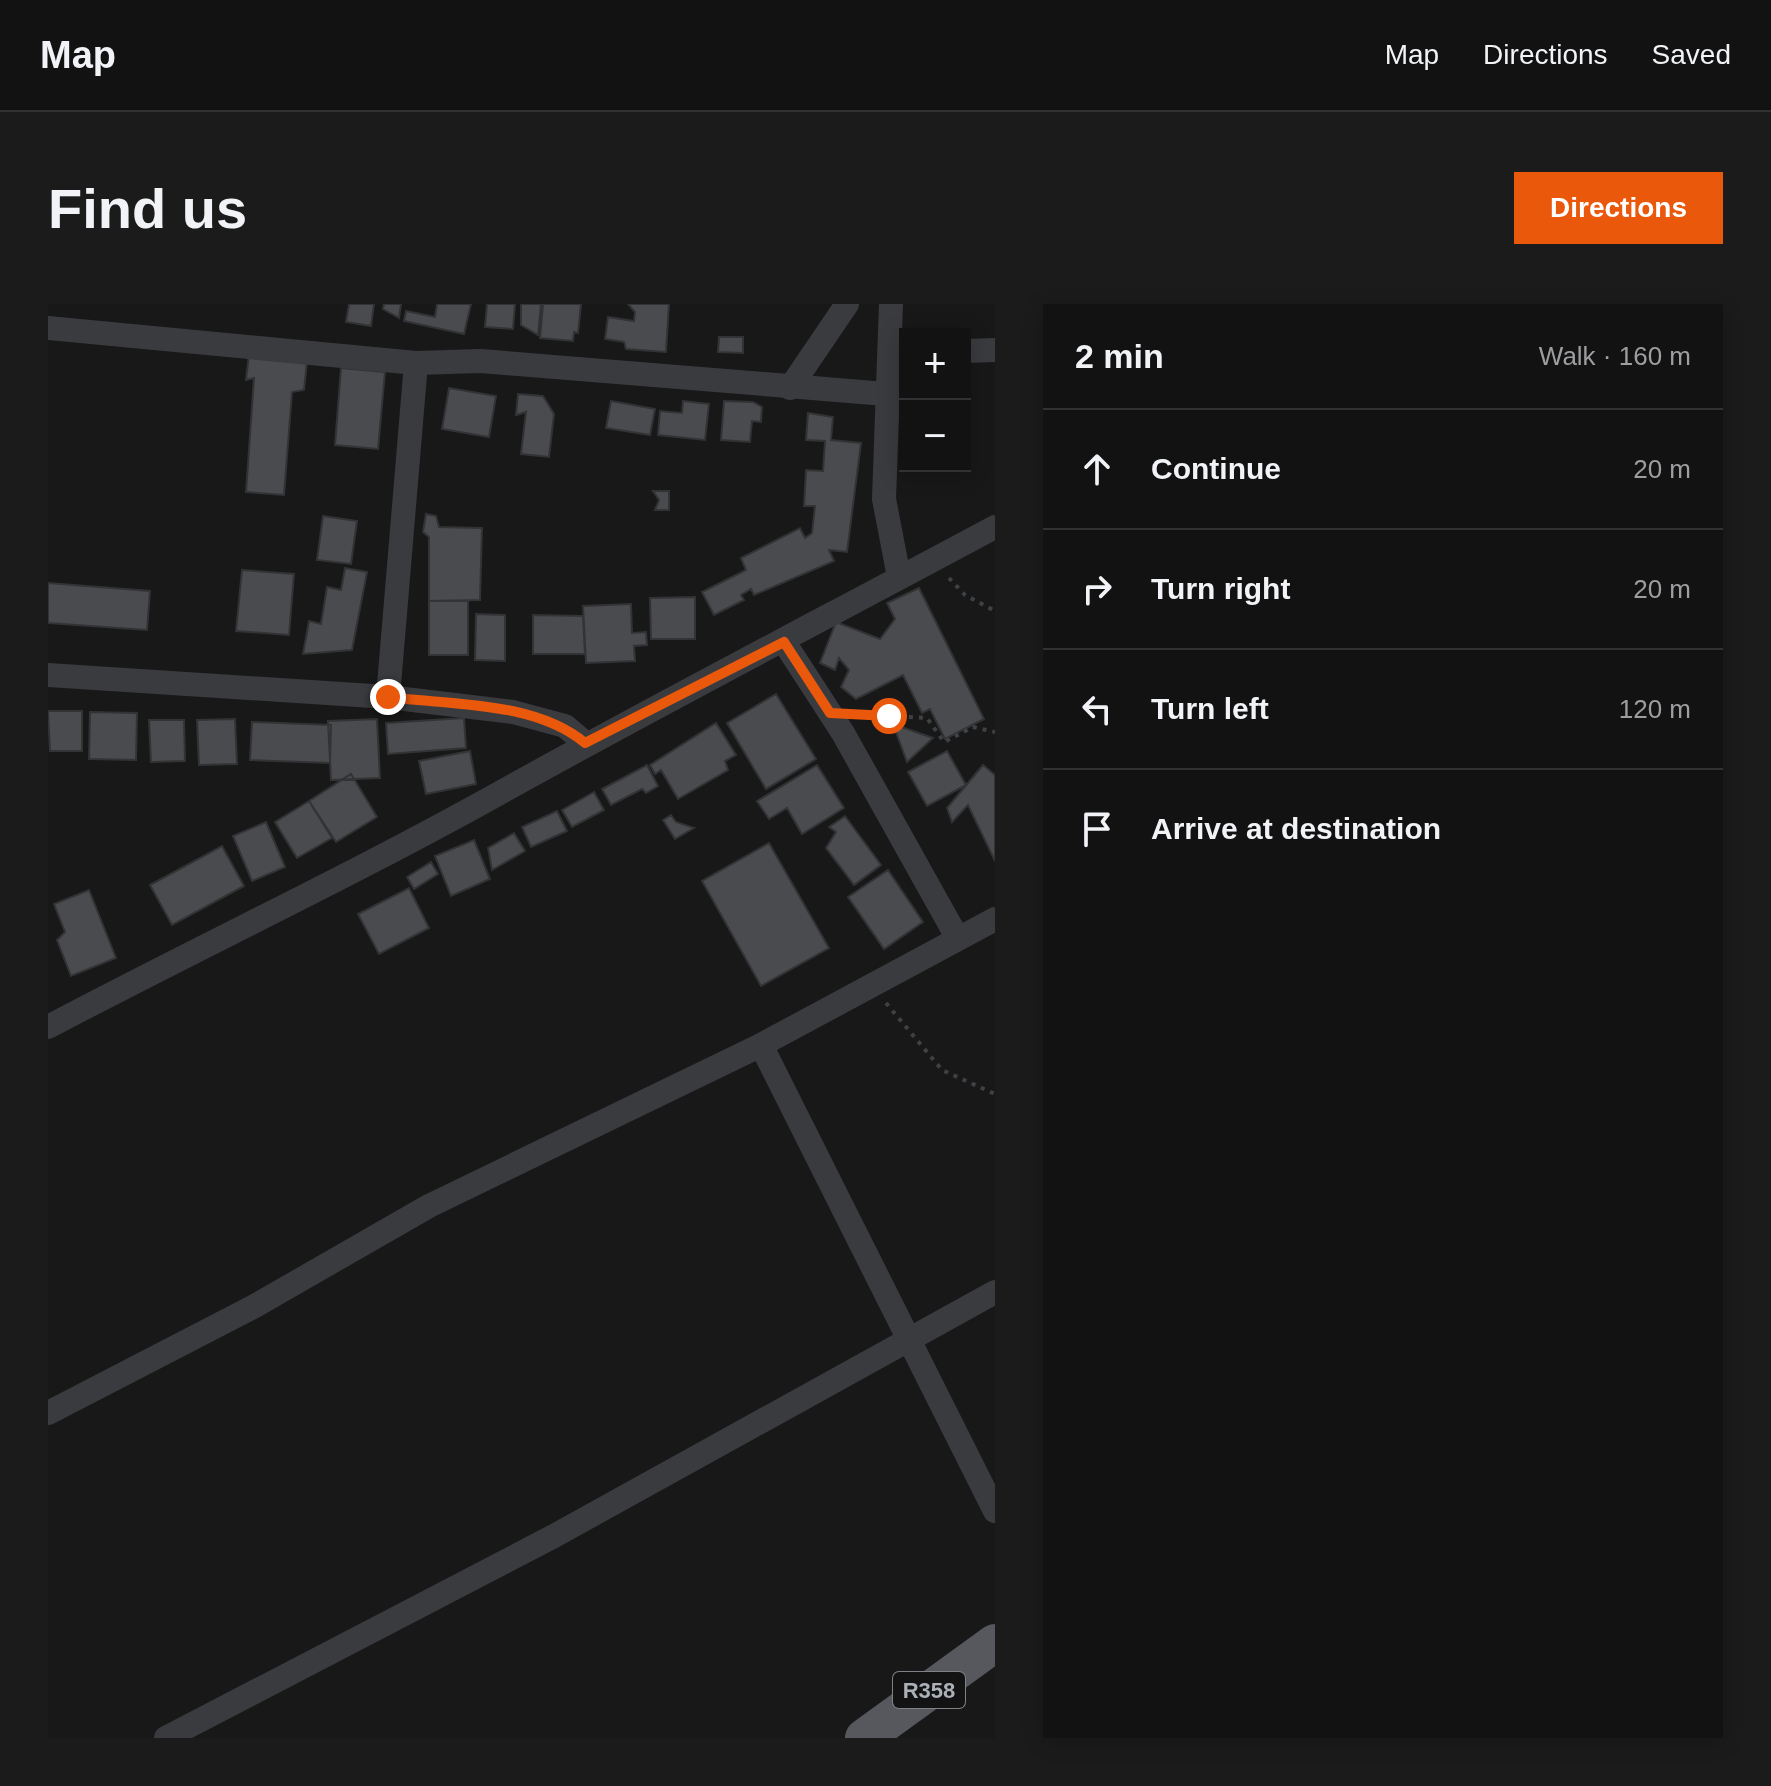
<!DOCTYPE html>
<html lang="en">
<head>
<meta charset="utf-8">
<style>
  :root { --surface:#121213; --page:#1b1b1c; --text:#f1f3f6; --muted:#9c9ea0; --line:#313233; --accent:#ea580c }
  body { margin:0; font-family:Helvetica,sans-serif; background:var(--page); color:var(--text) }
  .controls { position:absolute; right:24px; top:24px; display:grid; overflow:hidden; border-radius:0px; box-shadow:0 4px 20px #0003 }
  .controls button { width:72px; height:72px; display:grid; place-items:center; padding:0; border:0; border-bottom:2px solid var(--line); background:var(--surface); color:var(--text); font:40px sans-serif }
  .stop { position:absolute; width:24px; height:24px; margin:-18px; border:6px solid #ea580c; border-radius:50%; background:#fff }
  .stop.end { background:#ea580c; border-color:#fff; box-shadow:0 2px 8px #0008 }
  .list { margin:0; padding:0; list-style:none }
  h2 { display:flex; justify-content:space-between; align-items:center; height:104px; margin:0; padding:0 32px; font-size:34px }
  h2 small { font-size:26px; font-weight:400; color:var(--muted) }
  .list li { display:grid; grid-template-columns:52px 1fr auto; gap:24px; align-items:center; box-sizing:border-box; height:120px; padding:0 32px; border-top:2px solid var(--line) }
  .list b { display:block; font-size:30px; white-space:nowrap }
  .list em { font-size:26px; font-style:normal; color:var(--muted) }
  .icon { flex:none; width:44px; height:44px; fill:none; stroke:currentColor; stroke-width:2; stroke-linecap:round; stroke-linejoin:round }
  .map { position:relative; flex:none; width:947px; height:1434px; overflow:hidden; border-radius:0px }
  header { display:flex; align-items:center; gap:48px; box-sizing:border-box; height:112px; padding:0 40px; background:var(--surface); border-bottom:2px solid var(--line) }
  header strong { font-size:38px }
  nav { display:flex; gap:44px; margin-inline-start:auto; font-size:28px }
  .intro { display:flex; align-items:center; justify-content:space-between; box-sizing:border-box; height:192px; padding:0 48px }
  h1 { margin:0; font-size:56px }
  .button { padding:20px 36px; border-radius:0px; background:var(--accent); color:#fff; font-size:28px; font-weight:700 }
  main { display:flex; gap:48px; padding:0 48px }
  aside { flex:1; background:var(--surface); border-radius:0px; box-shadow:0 4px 20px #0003 }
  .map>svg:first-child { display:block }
  .building { fill:#4a4b4e; stroke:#323335; stroke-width:2 }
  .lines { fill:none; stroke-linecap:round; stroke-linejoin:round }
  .path { stroke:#3f4245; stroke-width:4; stroke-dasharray:4 6; stroke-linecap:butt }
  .minor { stroke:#393b3e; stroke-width:24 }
  .primary { stroke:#56585d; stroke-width:38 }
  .route { stroke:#ea580c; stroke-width:10 }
  .labels { text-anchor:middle; stroke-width:7; stroke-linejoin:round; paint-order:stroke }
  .shield { fill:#131314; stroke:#7e8287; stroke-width:2 }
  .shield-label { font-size:22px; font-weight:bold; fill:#acb1b8 }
</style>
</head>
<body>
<header>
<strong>Map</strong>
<nav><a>Map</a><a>Directions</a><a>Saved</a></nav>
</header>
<div class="intro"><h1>Find us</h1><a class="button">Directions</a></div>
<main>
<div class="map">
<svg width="947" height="1434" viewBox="0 0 947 1434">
  <rect width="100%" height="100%" fill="#181819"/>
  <!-- building -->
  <path class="building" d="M301,0H326L323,22L298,18Z
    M336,0H353L351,14L335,5Z
    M389,0H423L416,30L356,17L358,7L387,13Z
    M439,0H467L465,25L437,23Z
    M473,0H493L490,31L473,21Z
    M495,0H533L530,29L526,28L525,37L492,34Z
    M580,0H621L618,48L578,45L576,38L557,35L560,13L586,17L587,8Z
    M671,33H695V49L670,48Z
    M201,50L259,57L256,86L244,88L236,191L198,188L206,74L198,76Z
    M293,64L337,68L330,145L287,141Z
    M401,84L448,92L441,133L394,125Z
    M470,90L495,92L506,110L501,153L473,150L478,108L468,111Z
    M563,97L607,105L602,131L558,124Z
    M635,97L661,100L657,136L610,131L612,107L634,109Z
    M676,97L705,98L714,103L713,118L704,117L702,138L673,136Z
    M760,109L785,113L783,136L813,139L799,248L781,246L786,257L706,291L703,285L693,291L696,296L666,311L654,288L698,266L693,254L752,224L757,234L764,229L767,202H756L758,166L775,167L777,137L758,136Z
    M605,187H621V206H607L611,196Z
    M378,210L388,212L391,223L434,224L432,296L381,297V233L375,228Z
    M275,212L309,217L303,260L269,256Z
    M297,264L319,268L304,346L255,350L261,317L273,320L279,283L293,286Z
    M194,266L246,270L241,331L188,327Z
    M0,279L102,287L99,326L0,319Z
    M871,284L936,415L897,435L882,405L874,409L855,371L808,395L793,383L801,366L791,354L787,366L772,359L788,318L832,335L847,315L839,299Z
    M647,293V335H603L602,294Z
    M381,297H420V351H381Z
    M583,300L584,329L598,328L599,341L586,342L587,357L538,359L535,302Z
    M428,310L457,311V357L427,356Z
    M485,311L535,312L537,350H485Z
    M728,390L768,455L718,485L679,419Z
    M0,407H34V447H2Z
    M42,408L89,409L88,456L41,455Z
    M416,414L418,444L340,450L338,419Z
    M187,415L189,460L151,461L149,416Z
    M329,415L332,474L283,476L280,417Z
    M101,416H136L137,457L103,458Z
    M204,418L283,421L282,459L202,456Z
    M668,419L688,451L677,457L680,466L630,495L613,466L607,470L602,461Z
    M845,420L885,434L859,458Z
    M422,447L428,480L378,490L371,457Z
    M899,447L918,481L879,502L860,468Z
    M599,461L610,482L598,489L594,485L563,501L554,485Z
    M769,461L796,504L754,530L739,504L721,515L709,497Z
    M935,461L947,471V557L920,501L904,518L899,504Z
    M303,470L329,513L288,538L261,497Z
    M546,488L556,506L524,523L514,506Z
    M261,497L284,534L249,554L227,518Z
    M509,507L519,527L483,543L474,523Z
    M623,511L628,518L646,524L627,535L615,516Z
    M797,512L833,561L806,581L778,544L788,528L781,523Z
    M218,518L237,563L204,577L185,532Z
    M466,529L477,547L444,566L440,544Z
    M426,536L442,575L403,592L387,552Z
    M721,539L781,644L713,682L654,577Z
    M174,542L196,582L124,621L102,581Z
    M383,558L390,570L366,585L359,573Z
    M840,566L875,618L836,645L800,593Z
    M361,584L381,624L331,650L310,610Z
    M41,586L68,654L23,672L9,636L17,628L6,600Z"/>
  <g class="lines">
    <!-- path -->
    <path class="path" d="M901,274L917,291L947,307
      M811,410L879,414L896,438L925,423L947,428
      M838,699L894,766L947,790"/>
    <!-- minor -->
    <path class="minor" d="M843,0L836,195L851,273
      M0,24L368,59L433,57L838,90
      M917,47L947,46
      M742,84L799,0
      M736,338L795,429L910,635
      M0,371L340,393L465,408L517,422L537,439
      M340,393L368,59
      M0,723C151,643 307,570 457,486C619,396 783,311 947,223
      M713,741L947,1207
      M0,1109L205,1003L381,902L713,741L947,615
      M118,1434L506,1232L947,988"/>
    <!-- primary -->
    <path class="primary" d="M816,1434L947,1339"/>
  </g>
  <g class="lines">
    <!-- route -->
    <path class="route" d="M340,393C403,401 487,397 537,439L736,338L782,409L841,412"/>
  </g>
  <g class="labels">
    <!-- shield labels -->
    <rect class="shield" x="845" y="1368" width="72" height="36" rx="6"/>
    <g class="shield-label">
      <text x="881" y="1394">R358</text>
    </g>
  </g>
</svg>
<div class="controls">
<button>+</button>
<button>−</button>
</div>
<div class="stop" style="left:841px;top:412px"></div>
<div class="stop end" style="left:340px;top:393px"></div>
</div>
<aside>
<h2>2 min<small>Walk · 160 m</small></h2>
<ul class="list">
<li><svg class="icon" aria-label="ahead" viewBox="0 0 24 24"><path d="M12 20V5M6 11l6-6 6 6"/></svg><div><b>Continue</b></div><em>20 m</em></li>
<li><svg class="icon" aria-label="right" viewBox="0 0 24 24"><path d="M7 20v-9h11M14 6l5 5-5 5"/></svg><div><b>Turn right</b></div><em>20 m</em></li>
<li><svg class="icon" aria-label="left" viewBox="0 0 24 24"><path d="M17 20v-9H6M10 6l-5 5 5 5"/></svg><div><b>Turn left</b></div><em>120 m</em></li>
<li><svg class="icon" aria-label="arrive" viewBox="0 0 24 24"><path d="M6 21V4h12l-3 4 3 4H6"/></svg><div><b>Arrive at destination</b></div></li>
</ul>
</aside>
</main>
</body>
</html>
